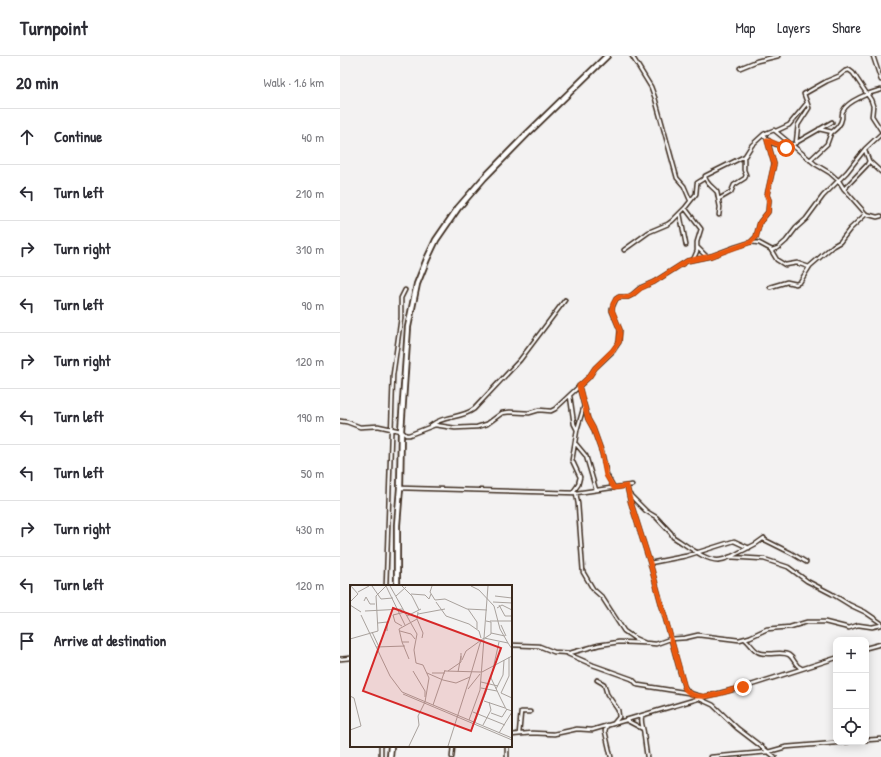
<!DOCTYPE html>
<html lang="en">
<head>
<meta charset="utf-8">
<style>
  :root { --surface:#fff; --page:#f7f7f7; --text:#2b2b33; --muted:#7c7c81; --line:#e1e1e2 }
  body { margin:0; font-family:"Patrick Hand",sans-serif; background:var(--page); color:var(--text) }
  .controls { position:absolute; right:12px; bottom:12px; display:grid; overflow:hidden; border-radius:8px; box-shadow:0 2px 10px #0003 }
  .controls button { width:36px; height:36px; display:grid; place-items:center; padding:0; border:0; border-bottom:1px solid var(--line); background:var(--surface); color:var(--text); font:20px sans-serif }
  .stop { position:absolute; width:12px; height:12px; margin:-9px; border:3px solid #ea580c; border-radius:50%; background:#fff }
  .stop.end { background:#ea580c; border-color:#fff; box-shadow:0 1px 4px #0008 }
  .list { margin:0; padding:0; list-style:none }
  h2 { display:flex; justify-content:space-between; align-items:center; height:52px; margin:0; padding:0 16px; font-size:17px }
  h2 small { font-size:13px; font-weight:400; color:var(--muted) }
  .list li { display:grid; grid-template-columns:26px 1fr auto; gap:12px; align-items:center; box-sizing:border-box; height:56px; padding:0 16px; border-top:1px solid var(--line) }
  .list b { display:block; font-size:15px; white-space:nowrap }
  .list em { font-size:13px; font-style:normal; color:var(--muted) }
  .icon { flex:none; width:22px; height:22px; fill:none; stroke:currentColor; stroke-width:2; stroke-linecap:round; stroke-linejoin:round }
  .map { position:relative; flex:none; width:541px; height:701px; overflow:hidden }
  header { display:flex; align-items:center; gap:24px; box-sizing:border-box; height:56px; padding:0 20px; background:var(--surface); border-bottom:1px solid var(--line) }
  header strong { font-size:19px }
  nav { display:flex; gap:22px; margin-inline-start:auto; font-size:14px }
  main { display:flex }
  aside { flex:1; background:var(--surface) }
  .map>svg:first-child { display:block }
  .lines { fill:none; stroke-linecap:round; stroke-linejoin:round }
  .minor-casing { stroke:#3b2a1e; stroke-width:5.5 }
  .trunk-casing { stroke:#3b2a1e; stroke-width:8 }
  .minor { stroke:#fff; stroke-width:2.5 }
  .trunk { stroke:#fff; stroke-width:4.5 }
  .route { stroke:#ea580c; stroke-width:5 }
  .inset-road { fill:none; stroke:#a9a29d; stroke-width:1 }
  .view { fill:#d62828; fill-opacity:0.15; stroke:#d62828; stroke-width:2 }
  .inset-edge { fill:none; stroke:#3b2a1e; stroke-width:2 }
</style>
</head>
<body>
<header>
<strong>Turnpoint</strong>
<nav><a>Map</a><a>Layers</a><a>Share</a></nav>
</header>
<main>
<aside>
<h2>20 min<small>Walk · 1.6 km</small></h2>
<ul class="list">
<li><svg class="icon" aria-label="ahead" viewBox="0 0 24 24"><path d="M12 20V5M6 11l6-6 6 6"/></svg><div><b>Continue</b></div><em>40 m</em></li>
<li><svg class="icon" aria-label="left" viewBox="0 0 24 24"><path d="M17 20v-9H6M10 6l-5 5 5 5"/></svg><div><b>Turn left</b></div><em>210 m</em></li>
<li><svg class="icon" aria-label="right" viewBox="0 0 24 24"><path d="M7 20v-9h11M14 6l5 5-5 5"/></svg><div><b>Turn right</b></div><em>310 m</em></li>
<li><svg class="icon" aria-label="left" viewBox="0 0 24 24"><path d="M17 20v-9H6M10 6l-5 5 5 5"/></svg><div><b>Turn left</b></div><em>90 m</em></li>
<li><svg class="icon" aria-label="right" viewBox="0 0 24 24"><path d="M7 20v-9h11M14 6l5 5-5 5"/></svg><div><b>Turn right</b></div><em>120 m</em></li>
<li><svg class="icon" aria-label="left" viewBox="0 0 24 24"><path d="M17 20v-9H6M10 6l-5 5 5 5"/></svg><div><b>Turn left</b></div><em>190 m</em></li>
<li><svg class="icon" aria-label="left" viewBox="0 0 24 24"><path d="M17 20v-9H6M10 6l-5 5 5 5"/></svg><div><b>Turn left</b></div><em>50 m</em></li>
<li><svg class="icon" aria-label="right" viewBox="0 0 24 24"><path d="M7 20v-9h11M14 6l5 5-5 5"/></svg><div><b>Turn right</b></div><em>430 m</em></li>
<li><svg class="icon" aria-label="left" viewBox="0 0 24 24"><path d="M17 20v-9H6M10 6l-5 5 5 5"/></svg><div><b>Turn left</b></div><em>120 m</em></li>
<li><svg class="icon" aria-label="arrive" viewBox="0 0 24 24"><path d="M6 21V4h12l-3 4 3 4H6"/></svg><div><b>Arrive at destination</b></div></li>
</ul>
</aside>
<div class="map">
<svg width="541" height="701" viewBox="0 0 541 701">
  <rect width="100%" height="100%" fill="#f3f2f2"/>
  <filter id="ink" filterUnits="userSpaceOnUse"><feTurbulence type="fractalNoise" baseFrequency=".025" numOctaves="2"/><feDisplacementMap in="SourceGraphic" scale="8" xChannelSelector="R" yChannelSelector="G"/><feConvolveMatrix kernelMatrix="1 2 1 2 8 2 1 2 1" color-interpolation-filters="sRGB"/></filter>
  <g filter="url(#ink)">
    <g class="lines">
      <!-- minor casing -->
      <g class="minor-casing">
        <path id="minor" d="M292,0L311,31L315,42L337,122L344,130L350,144
          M533,0L541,24
          M400,12L417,5L438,0
          M479,73L492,76
          M436,75L449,69L467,47
          M424,78C428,88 437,88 446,92L453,89
          M456,87L458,69L469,52L464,38L487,25L499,20L505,15L509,14L513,17L531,44L533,50L532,60L541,74
          M452,89L492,66
          M525,94L529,105L541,116
          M470,104L487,88L491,77C496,73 501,69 502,62C502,61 502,56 503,55C507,45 531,36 541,34
          M504,133L527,109L529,105
          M379,143L391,136L394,129L405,122L406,119L404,114V101
          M345,152L361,173L357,186V195L354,202
          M340,158L346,189
          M379,159L380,151L377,136C373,131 365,127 365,120L405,100L412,89L424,78L434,74L475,108L490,117L499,125L504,133L526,158L537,161L541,160
          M411,186L416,181L420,166L428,156L429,144L427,139L434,108L427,83
          M357,191L366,200
          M284,194L309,176L328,168L332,165L345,152L356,138L357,127L365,122
          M431,194L437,204L445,209L457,207L469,211
          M430,231L447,226L456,228L460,226L470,210L493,190L500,186L510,173L526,158
          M230,340L234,368L237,374
          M244,348L248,363L253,372L262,397L267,419L274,432
          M0,365L7,366L20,371L38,370L61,375L66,379H69L95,369L115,372L137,371L147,368L162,357L170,356L189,357L199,354L211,355L215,353L249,321L255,312L273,295L279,286L280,274L272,255V252L276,243L279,241H288L292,239L300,232L314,226L347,205L371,200L395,191L411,186L419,187L432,194L438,192L446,185L456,172L466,163L483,140L507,116L525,93L541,78
          M90,370C103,359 121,363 134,353L180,304L225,244
          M236,388L246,400L256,434
          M287,430L290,444L310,507L344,630L349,637L363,641
          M61,432L236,437L292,429
          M233,436L238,429L240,421L232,404L237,374L244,350L239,330
          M236,437L238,448L243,516L253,533L262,541L284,575L294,582L305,587L316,588L330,583L345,582L358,579L399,584L410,581L427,573L450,571L467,566H485L509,572L518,569L532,571L541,569
          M289,438L306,455L316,461L331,477L333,481C345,488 366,506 380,504C390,503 397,497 406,493C413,490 418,487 424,482
          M423,483L451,497L466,506
          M389,501L424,503L448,511L467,525L492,538L510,549L525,556L541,567
          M310,507L346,500L394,485L409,492
          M46,530L53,319L61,262V242L65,234
          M405,583C410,587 413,593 418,596C428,601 441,594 449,599C455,603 454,609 461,612
          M171,589L199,590L214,596L230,597L259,589L279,586L304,587
          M526,592L541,588
          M228,598L253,609L292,623L298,629L349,637
          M0,603L11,602
          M257,624L264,628L267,638L278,654L279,661L274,667
          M360,643L373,649L397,672L435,701
          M302,660C300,667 304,672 304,679C305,687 306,693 307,701
          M286,664L303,673
          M267,669L265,675L271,701
          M179,678L181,656H190
          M171,679L192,677L214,678L237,673L252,674L364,641L408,630L496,602
          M526,684L541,683
          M41,701V690
          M112,701L113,690
          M167,701V690
          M371,701L428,696L446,691L508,686"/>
      </g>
      <!-- trunk casing -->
      <g class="trunk-casing">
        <path id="trunk" d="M57,530V469L60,432L61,375L68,271L77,228L87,203L96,184L118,152L144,122L188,77L267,0
          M50,701L51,690"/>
      </g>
      <!-- minor -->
      <use href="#minor" class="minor"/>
      <!-- trunk -->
      <use href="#trunk" class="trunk"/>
    </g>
  </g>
  <g class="lines" filter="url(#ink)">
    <!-- route -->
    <path class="route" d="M403,631C386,634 358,649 345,633L310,507L290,444L287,430L274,432L266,419L262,397L253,372L248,363L239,330L249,321L255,312L272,295L279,286L280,274L272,254L273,248L276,243L279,241H288L292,239L301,232L314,226L347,205L371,200L411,186L416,181L420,166L428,156L429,144L427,139L434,108L427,84L446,92"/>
  </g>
  <!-- overview -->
  <g transform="translate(10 529)">
    <rect width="162" height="162" fill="#f3f2f2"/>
    <path class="inset-road" d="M22,1L31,14L43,13M40,1L67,49L64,65L66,78L73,80L79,93L75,117L68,131L69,140L59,161M52,1L62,11L69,25M82,1L80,7L85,15L95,14L117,24L137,25M121,1L129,5L144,21L150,44L158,58M8,7L19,1M61,9L75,10L79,14L81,9M46,11L56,2M145,11L162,13M14,16L16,12L20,19H25M0,17L8,9L1,1M86,17L96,31L119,39L129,46L131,53M143,17L162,18M0,20L11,27M149,20L155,31H162M147,23L152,20L162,25M118,24L127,37V44M15,26L53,24M68,29L95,24M11,30L40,91L52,107L162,153M57,31L71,24M67,34L73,48L72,53M140,36H162M28,38L37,37V46M151,40L156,51M52,41L45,37L43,30L55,27M50,46L61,49L65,54M22,47L29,62M141,48L155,51M135,53L141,49V37L136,36M0,54L28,46L26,11L36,1L55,40M52,57L59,74M59,57H52L49,44L67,34L68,27M149,57L141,93L151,114L156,124L162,126M26,62L55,61M112,75L116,66L134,53L158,58L162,64M63,86L75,106V112M95,86L131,87M98,86L111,77V68M108,87L111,71M132,87L162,71M77,88L93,95M82,88H95M93,95L106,98L120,92L131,55M131,97L148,101M131,103L147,106M118,104L130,89M146,104L153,90L154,75M151,108L159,91V72M151,108L162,113M53,109L162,155M0,111L4,113L11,141L0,145M134,116L155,123M83,120L95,85M123,127L155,140M141,128L152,132L157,124M119,135L130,105L138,1M125,137L137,104M133,140L141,125L139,117M149,148L162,127M98,161L120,92"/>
    <path class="view" d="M43,23L151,63L121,146L13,106Z"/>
    <rect width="162" height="162" class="inset-edge"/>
  </g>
</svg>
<div class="controls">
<button>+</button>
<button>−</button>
<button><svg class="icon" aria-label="locate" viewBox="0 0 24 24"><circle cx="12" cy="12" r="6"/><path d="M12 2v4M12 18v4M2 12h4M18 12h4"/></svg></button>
</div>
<div class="stop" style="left:446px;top:92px"></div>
<div class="stop end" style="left:403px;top:631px"></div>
</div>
</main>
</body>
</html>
